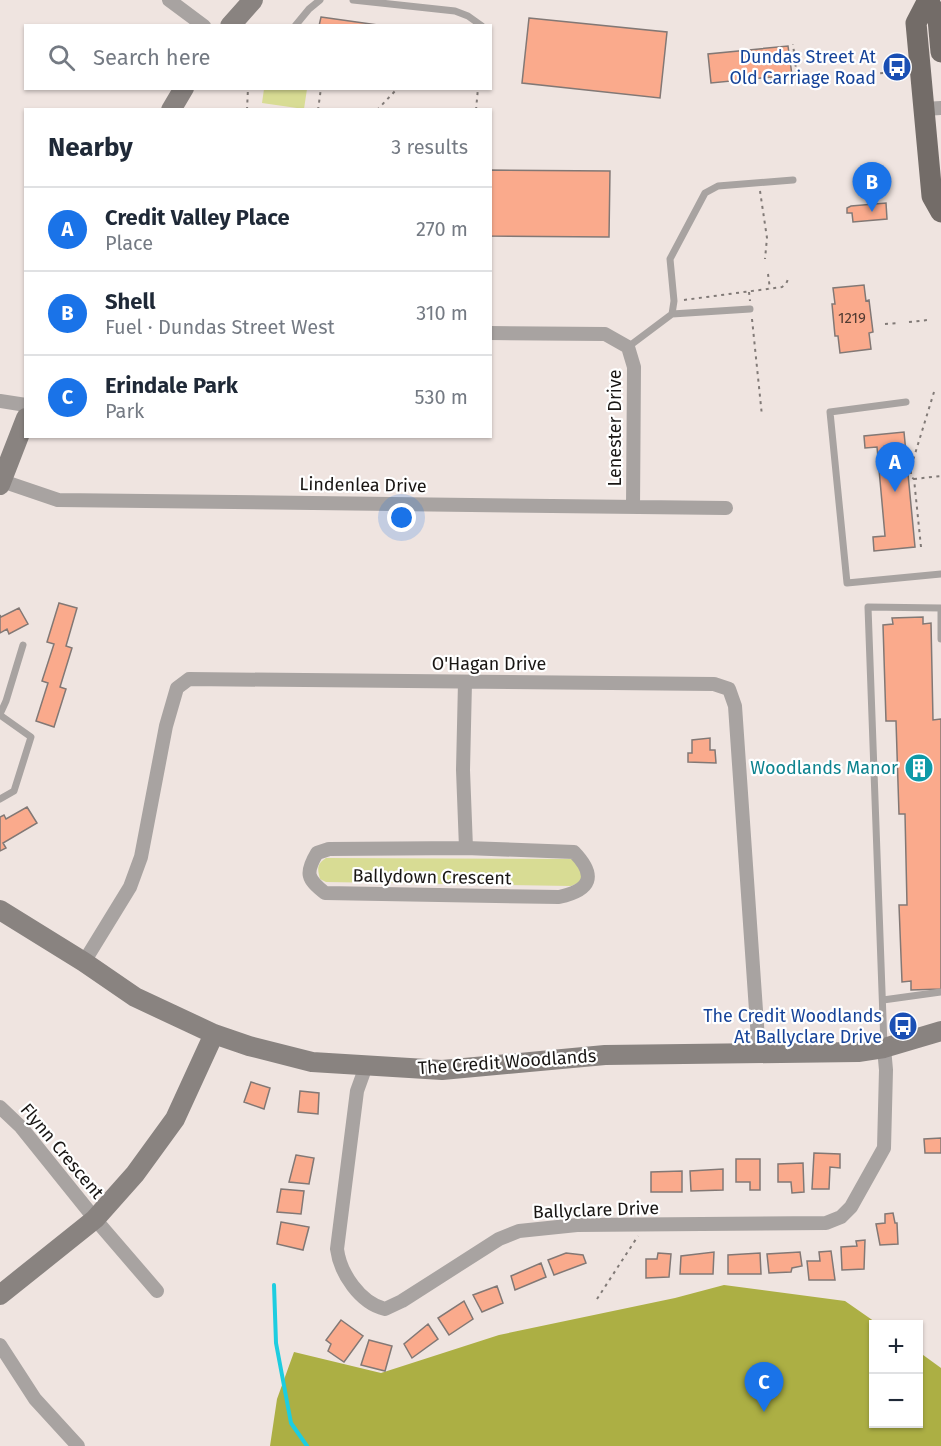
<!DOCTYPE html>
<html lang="en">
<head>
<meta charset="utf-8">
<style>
  :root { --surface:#fff; --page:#f2f2f3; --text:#1f2937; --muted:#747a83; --line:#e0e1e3; --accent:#1a73e8 }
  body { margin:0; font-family:"Fira Sans",sans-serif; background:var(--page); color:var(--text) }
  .controls { position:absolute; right:18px; bottom:18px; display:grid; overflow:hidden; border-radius:0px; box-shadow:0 2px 4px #0004 }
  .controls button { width:54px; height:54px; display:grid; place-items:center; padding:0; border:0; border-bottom:2px solid var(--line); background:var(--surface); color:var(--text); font:30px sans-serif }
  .you { position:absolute; left:402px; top:518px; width:21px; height:21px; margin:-15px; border:4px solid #fff; border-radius:50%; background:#1a73e8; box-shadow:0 0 0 9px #1a73e833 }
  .badge { display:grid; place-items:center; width:39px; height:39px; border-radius:50%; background:var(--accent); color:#fff; font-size:20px; font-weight:700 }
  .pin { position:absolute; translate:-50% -50px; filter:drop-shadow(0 2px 3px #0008) }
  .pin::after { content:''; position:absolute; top:32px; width:21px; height:18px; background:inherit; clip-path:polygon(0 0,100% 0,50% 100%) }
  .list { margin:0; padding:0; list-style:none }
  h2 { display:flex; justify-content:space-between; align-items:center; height:78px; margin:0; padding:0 24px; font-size:26px }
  h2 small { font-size:20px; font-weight:400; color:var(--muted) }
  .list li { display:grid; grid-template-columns:39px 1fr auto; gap:18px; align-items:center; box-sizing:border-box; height:84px; padding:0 24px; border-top:2px solid var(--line) }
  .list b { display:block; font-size:22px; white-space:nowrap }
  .list p { margin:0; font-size:20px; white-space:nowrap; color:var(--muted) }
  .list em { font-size:20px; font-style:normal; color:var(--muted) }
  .icon { flex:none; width:33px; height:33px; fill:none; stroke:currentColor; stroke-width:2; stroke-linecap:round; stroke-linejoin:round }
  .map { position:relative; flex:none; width:941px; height:1446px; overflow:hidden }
  .search { position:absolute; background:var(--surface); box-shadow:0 2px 4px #0004; left:24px; top:24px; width:468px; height:66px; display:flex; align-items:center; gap:15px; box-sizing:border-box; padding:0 21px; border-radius:0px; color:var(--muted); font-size:22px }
  .panel { position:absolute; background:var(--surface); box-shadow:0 2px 4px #0004; left:24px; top:108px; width:468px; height:330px; border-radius:0px }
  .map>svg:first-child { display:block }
  .green { fill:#d8dc94 }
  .forest { fill:#acaf44 }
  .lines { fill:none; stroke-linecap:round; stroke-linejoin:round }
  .stream { stroke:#1dcde0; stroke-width:4 }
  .building { fill:#faaa8c; stroke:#827875; stroke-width:1.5 }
  .path { stroke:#817a77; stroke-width:2; stroke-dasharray:3 4.5; stroke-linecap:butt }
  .lane { stroke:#a8a3a1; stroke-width:7 }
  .street { stroke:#a8a3a1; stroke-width:14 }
  .secondary { stroke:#898380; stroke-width:20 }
  .primary { stroke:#736c68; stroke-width:21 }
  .labels { text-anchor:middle; stroke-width:4.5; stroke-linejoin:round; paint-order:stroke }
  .number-label { font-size:15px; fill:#513b32 }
  .transit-label { font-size:18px; fill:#164399; stroke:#fff; text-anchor:end }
  .street-label { font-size:18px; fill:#191614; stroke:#fff }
  .culture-label { font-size:18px; fill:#0d838f; stroke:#fff; text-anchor:end }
</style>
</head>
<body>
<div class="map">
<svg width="941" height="1446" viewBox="0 0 941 1446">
  <rect width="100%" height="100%" fill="#efe4e0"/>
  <!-- green -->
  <path class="green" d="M264,89H307L304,109L262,103Z
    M326,858L573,859L583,873L580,882L571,886L326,882L320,879C317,868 317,864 326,858Z"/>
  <!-- forest -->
  <path class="forest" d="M724,1285L845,1301L878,1324H874V1424H918L919,1352L941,1368V1446H270L277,1399L294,1352L381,1373L499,1335L675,1298Z"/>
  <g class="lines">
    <!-- stream -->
    <path class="stream" d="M274,1285L276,1343L291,1423L307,1446"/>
  </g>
  <!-- building -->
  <path class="building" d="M321,17L385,26H319Z
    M529,18L667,32L660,98L522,83Z
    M788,46L792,75L711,83L708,54Z
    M490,170L610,171L609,237L490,236Z
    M886,203L887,219L853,222L852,213H847V208L851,206Z
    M864,285L866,301L869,300L873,332L869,333L871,349L840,353L838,336H835L832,304H835L833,288Z
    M904,432L915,547L874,551L873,537L885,536L877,447L865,448L864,436Z
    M59,603L77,608L66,646L72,648L60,687L66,689L54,727L36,721L48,683L42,681L54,644L47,642Z
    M19,608L28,624L9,634L7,629L0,633V615L1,617Z
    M923,617V624L931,623L933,720L941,719V989L911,990V981L902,982L899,905H907L905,814H899L896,721H886L883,625L893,624L892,618Z
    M710,738V750H715L716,763L688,762V753H692V740Z
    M27,807L37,823L3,843L6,848L0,851V817L4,815L6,819Z
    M251,1082L270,1088L264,1109L244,1102Z
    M300,1091L319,1093L318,1114L298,1112Z
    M941,1138V1153H925L924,1139Z
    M814,1153L840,1154V1168L830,1167L829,1189H812Z
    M296,1155L314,1158L309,1184L289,1182Z
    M736,1159H760V1190H750V1182H736Z
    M803,1163L804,1192L792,1193L791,1182H778V1164Z
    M723,1169V1190L691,1191L690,1171Z
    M682,1171V1192H651V1172Z
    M281,1189L304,1191L301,1214L277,1212Z
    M893,1213L895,1223H897L898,1244L880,1245L876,1224L885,1223V1214Z
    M281,1222L309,1227L303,1250L277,1244Z
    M865,1240L864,1269L842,1270L841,1247L857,1246L856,1241Z
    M831,1251L835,1280H809L807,1261H820L819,1252Z
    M714,1252L713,1274H680L681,1256Z
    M800,1252L802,1266L792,1268L791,1272L769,1273L767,1254Z
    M566,1253L583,1255L586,1263L554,1275L548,1260Z
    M658,1253L671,1254L669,1277L646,1278V1259H657Z
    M760,1253L761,1274H728V1255Z
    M541,1263L546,1277L515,1290L511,1276Z
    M497,1286L503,1303L482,1312L473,1295Z
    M464,1301L473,1319L449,1335L438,1318Z
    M341,1320L363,1336L344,1362L328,1351L331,1344L326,1340Z
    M428,1324L438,1339L412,1358L404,1344Z
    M369,1340L392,1346L385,1371L361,1365Z"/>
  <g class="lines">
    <!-- path -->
    <path class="path" d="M770,80L797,77L793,44
      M813,80L904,71
      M247,110L248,88
      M318,110L321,88
      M377,110L398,88
      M476,110L478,88
      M760,191L767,238L765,259
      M768,274L770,289
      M749,292L750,301
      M684,300L782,287L786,284L789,277
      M752,319L762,416
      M909,322L928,320
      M885,324L899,323
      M914,479L941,476
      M921,547L914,479L911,477V467L934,392
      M597,1299L638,1236"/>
    <!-- lane -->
    <path class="lane" d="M353,0L455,11L468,16L482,26
      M295,26L309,9L320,0
      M672,314L674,301L670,259L705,193L718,186L793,180
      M628,347L672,314L750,309
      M906,402L830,412L847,583L941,574
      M0,714L6,701L23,645
      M0,715L31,737L14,791L0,799
      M883,1000L941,992
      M884,1046L868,607L941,608V639"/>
    <!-- street -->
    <path class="street" d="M169,0L204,26
      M924,109L941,108
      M490,333L605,334L628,347L634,367L633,507
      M0,401L26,405
      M2,481L58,500L726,508
      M465,682L463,770L466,848
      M466,848L574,852C597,876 591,890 559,897L325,893C307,879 305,873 317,853L329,849Z
      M84,962L130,887L141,857L166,726L177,688L189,679L714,684L729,689L735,706L759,1054
      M366,1066L357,1091L337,1249C340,1273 360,1303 385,1309L402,1301L499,1239L519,1231L577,1225L826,1223L841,1217L851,1207L884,1148L886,1070L884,1048
      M0,1107L21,1127L95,1219L157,1291
      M0,1345L35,1399L78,1446"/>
    <!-- secondary -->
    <path class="secondary" d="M230,26L253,0
      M171,110L184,88
      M0,485L26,418
      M0,910L84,962L135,997L214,1034L249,1046L312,1062L442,1070L605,1055L858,1052L884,1048L941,1031
      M0,1295L95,1219L135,1174L175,1119L214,1034"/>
    <!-- primary -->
    <path class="primary" d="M928,0L916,23L932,196L941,212
      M928,0L938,19L941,52"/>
  </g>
  <!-- icons -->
  <defs>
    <g id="bus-disc" transform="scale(1.5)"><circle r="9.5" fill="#1a4fb4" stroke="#fff"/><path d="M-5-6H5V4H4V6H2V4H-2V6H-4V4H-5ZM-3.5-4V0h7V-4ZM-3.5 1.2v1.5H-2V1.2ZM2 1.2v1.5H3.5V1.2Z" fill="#fff"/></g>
    <g id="building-disc" transform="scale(1.5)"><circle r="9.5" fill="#0f9aa8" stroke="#fff"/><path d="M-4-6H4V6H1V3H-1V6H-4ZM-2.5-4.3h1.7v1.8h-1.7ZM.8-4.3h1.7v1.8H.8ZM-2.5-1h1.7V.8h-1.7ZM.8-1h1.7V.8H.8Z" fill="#fff"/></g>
  </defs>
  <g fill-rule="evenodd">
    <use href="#bus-disc" x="897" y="67"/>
    <use href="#building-disc" x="919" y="768"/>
    <use href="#bus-disc" x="903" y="1026"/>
  </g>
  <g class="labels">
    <!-- number labels -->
    <g class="number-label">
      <text x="852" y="323">1219</text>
    </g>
    <!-- transit labels -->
    <g class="transit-label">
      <text x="876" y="63">Dundas Street At<tspan x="876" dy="21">Old Carriage Road</tspan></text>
      <text x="882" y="1022">The Credit Woodlands<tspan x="882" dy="21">At Ballyclare Drive</tspan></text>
    </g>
    <!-- street labels -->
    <g class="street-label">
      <text transform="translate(615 428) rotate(-90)" y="6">Lenester Drive</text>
      <text transform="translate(363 485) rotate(1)" y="6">Lindenlea Drive</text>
      <text x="489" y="670">O'Hagan Drive</text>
      <text transform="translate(432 877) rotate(1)" y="6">Ballydown Crescent</text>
      <text transform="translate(507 1062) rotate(-4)" y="6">The Credit Woodlands</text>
      <text transform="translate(62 1151) rotate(50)" y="6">Flynn Crescent</text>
      <text transform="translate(596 1210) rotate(-2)" y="6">Ballyclare Drive</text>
    </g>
    <!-- culture labels -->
    <g class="culture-label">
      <text x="898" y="774">Woodlands Manor</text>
    </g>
  </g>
</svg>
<div class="controls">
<button>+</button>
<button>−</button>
</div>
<div class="you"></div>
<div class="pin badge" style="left:895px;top:492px">A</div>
<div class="pin badge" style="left:872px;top:212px">B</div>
<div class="pin badge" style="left:764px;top:1412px">C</div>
<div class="search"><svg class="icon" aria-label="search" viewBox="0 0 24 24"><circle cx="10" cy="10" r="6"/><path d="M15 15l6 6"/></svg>Search here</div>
<section class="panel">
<h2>Nearby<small>3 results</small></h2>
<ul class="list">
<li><span class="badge">A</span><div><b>Credit Valley Place</b><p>Place</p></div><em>270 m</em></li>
<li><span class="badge">B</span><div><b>Shell</b><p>Fuel · Dundas Street West</p></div><em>310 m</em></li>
<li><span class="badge">C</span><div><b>Erindale Park</b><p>Park</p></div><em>530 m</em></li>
</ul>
</section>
</div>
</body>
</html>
